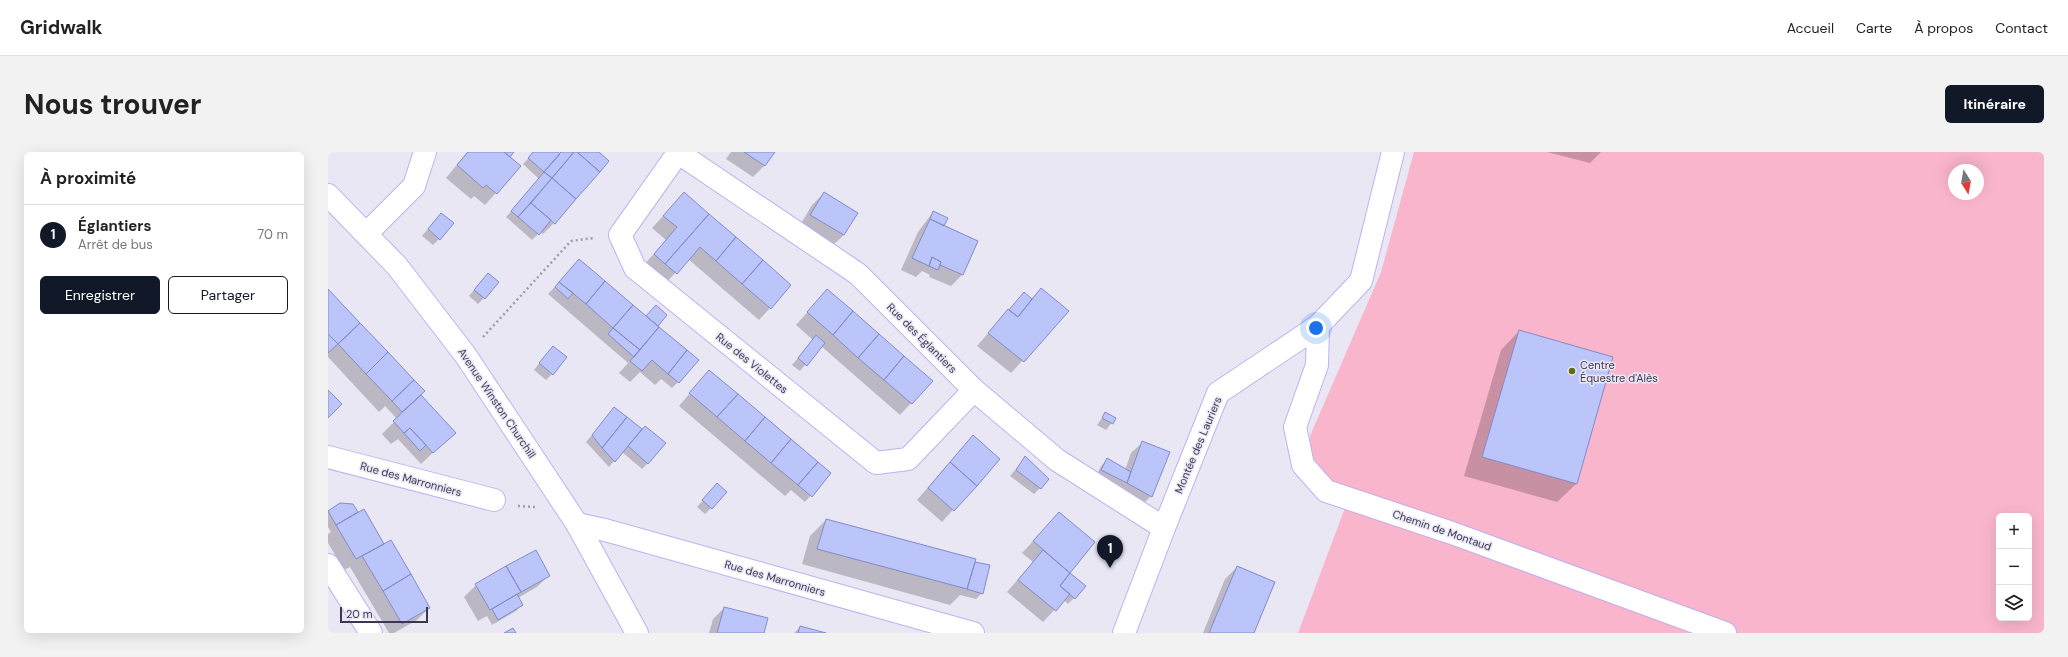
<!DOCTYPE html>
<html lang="fr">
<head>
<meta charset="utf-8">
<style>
  :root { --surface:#fff; --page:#f2f2f2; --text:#222; --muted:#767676; --line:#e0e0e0; --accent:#111827 }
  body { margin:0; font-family:"DM Sans",sans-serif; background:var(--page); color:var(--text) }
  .controls { position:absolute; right:12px; bottom:12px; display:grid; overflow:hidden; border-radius:6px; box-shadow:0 4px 16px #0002 }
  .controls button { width:36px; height:36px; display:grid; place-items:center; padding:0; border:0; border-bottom:1px solid var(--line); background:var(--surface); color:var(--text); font:20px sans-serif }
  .compass { position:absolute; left:1620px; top:12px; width:36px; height:36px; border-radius:50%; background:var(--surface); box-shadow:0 4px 16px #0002; rotate:169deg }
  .scale { position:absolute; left:12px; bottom:10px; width:88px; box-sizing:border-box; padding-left:4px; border:2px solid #3d3651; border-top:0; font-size:11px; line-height:14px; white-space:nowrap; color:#3d3651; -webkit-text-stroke:3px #eae7f5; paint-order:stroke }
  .you { position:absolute; left:988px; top:176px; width:14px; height:14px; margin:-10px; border:3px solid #fff; border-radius:50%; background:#1a73e8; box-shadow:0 0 0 6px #1a73e833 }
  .badge { display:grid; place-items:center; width:26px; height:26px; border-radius:50%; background:var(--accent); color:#fff; font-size:13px; font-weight:700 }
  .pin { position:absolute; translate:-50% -33px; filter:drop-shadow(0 1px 2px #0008) }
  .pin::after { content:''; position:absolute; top:21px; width:14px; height:12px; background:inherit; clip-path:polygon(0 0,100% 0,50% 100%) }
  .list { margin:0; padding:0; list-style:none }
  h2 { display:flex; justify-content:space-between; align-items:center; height:52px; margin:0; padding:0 16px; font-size:17px }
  h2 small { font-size:13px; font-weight:400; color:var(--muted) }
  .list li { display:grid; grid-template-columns:26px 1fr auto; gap:12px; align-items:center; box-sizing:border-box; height:60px; padding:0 16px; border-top:1px solid var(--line) }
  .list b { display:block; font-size:15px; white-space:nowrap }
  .list p { margin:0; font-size:13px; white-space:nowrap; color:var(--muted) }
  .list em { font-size:13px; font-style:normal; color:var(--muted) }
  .actions { display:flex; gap:8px; padding:12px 16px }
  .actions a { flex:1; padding:9px 0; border:1px solid var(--accent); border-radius:6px; text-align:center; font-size:14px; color:var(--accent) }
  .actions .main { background:var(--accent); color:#fff }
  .icon { flex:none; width:22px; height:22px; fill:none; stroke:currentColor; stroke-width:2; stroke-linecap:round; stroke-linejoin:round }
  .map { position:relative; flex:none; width:1716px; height:481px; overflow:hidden; border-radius:6px }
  header { display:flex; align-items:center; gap:24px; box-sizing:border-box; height:56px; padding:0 20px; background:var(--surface); border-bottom:1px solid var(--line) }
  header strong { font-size:19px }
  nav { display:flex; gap:22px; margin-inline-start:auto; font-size:14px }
  .intro { display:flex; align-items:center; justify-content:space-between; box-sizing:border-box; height:96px; padding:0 24px }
  h1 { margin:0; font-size:28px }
  .button { padding:10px 18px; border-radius:6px; background:var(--accent); color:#fff; font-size:14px; font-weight:700 }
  main { display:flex; gap:24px; padding:0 24px }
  aside { flex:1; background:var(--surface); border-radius:6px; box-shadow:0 4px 16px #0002 }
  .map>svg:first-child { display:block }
  .green { fill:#f9b5cc; fill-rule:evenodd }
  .shadow { fill:#0003 }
  .building { fill:#bbc5f9; stroke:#818bc9 }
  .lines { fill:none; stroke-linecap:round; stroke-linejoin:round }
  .minor-casing { stroke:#c1aff1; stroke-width:24 }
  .major-casing { stroke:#c1aff1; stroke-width:24 }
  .path { stroke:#9f9aae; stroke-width:2.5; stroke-dasharray:2 3; stroke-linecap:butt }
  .minor { stroke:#fff; stroke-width:22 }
  .major { stroke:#fff; stroke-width:22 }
  .poi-dot { fill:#606b12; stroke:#eae7f5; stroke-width:1.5 }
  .labels { text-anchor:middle; stroke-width:3; stroke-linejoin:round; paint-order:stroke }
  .street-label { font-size:11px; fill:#3d3651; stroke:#eae7f5 }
  .poi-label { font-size:11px; fill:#3d3651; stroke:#eae7f5; text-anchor:start }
</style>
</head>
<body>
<header>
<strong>Gridwalk</strong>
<nav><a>Accueil</a><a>Carte</a><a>À propos</a><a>Contact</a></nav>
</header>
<div class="intro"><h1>Nous trouver</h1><a class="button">Itinéraire</a></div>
<main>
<aside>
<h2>À proximité<small></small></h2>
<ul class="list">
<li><span class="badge">1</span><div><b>Églantiers</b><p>Arrêt de bus</p></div><em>70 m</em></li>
</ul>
<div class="actions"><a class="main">Enregistrer</a><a>Partager</a></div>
</aside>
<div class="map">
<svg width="1716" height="481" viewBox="0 0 1716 481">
  <rect width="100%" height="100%" fill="#eae7f5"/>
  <!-- green -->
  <path class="green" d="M1086,0H1716V481H970L1024,337L994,326L983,303L982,284L1053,120ZM1626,18H1650V42H1626ZM1671,364H1701V466H1671Z"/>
  <!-- shadow -->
  <path class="shadow" d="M139,0H185L180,5L192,14L157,53L146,44L143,47L118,26Z
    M206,0H228L231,2L233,0H269L226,71L215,82L212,80L204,88L178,65L211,27L195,12Z
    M403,0H445L436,14L425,25L398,7Z
    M1219,0H1273L1262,11Z
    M356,41L442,156L431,168L360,107L336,133L315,114L338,88L324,76Z
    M496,41L516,83L504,94L471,75L484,53Z
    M605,60L615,74L649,90L634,123L623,134L601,125L602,123L594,119L588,125L573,118L590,80Z
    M107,68L111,87L105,93L94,84Z
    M251,109L318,165L322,160L338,163L328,174L350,230L344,236L333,227L327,233L312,220L302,230L291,221L300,211L220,142Z
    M154,128L156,146L150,152L141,144Z
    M713,137L740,159L683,221L649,194L680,158L703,147Z
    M0,138L126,281L93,312L70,287L63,292L54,282L69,267L57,254L51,260L0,205Z
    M499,138L604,229L572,263L493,194L472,219L464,213L485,188L468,173Z
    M1191,179L1284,205L1248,332L1229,350L1136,324L1173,198Z
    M219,201L224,222L218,228L206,218Z
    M381,219L502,321L477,350L463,338L457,344L351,254Z
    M287,256L313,278L320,311L314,317L294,300L281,315L258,290Z
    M777,262L787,267L778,278L769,273Z
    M815,290L823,344L811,356L768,324L773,314L779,308L797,318L803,301Z
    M634,296L671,307L614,370L589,348Z
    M698,305L712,336L706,342L682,324Z
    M383,339V356L377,362L369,355Z
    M13,352L29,360L26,363L56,393L101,456L89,468L66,481H61L22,415L16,418L0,391V382L3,380L0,375V360Z
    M731,361L766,391L741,422L746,446L740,452L736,448L715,470L679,440L705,410L694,401Z
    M498,368L654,441L648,447L632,443L622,453L474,412L482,384Z
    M909,415L925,481H875L897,427Z
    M221,423L209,435L190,446L194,453L188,459L164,473L159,464L150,469L136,445L148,433Z
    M396,456L435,481H381L385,467Z
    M472,475L494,481H466Z"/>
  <!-- building -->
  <path class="building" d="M140,0H176L193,14L169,42L158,33L155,36L129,13Z
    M176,0H186L182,5Z
    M205,0H230L232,2L216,20L200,6Z
    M233,0H246L224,26L216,20Z
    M246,0H249L272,20L248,47L224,26Z
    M249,0H271L281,9L272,20Z
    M416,0H447L437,14Z
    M216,20L224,26L190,65L183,59Z
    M224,26L248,47L227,72L203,51Z
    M356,40L381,62L337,112L326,102L349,75L335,64Z
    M496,40L530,61L516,83L482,63Z
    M203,51L223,68L211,83L190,65Z
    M605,59L620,66L616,74L602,67Z
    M113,61L126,71L112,88L100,77Z
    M381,62L408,85L388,109L372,95L349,122L337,112Z
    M602,67L650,89L635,123L612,113L613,110L604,105L601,114L584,106Z
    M408,85L435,108L414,132L388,109Z
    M604,105L613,110L610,118L601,114Z
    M251,107L277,129L258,152L231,130Z
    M435,108L463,133L443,157L414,132Z
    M160,121L171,130L157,147L146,138Z
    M277,129L305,153L285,176L258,152Z
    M231,130L245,141L240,147L227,135Z
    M713,136L741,159L696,210L660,181L680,157L690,165Z
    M0,137L32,171L10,192L0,182Z
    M499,137L525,159L505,183L479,160Z
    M696,140L704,147L690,165L681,158Z
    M305,153L331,175L312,198L285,176Z
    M328,153L339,163L330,174L318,164Z
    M525,159L551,182L530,206L505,183Z
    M32,171L60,200L38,222L10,192Z
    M331,175L359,198L340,222L324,208L314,219L302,209Z
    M285,176L312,198L306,205L280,182Z
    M1191,178L1285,205L1249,332L1154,305Z
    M0,182L10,192L0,201Z
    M551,182L576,204L556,228L530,206Z
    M488,183L497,191L479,214L470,206Z
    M225,194L239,205L225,223L211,211Z
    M359,198L371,208L351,231L340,222Z
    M60,200L86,228L64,249L38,222Z
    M576,204L605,229L584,252L556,228Z
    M381,218L410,242L389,265L361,241Z
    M86,228L97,239L74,260L64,249Z
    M0,238L14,252L0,266Z
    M410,242L437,265L417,289L389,265Z
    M93,243L128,281L105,301L82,276L76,281L65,269Z
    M286,255L299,265L274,296L264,283Z
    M777,260L788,266L785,272L774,266Z
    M299,265L314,277L287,310L274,296Z
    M437,265L463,287L443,311L417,289Z
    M317,274L338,291L320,312L300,294Z
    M82,276L98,293L92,299L76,281Z
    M645,283L672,307L649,334L622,310Z
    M463,287L490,310L470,333L443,311Z
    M814,289L842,300L824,345L799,331Z
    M697,304L721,327L713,337L688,318Z
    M779,306L803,320L799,331L773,318Z
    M490,310L503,321L484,345L470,333Z
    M622,310L649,334L626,359L600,336Z
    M389,331L399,340L384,357L374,348Z
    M12,351L25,352L30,360L8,373L0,359Z
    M36,357L56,392L28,407L8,373Z
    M731,360L767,390L742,421L705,389Z
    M498,367L648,407L639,437L489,397Z
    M63,388L83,422L55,439L34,404Z
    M208,398L222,424L193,440L178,414Z
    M715,398L742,421L732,434L742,442L728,459L690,428Z
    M647,410L662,413L655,442L639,437Z
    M178,414L193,440L162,458L147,432Z
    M909,414L947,430L926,481H881Z
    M742,421L758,434L747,447L732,434Z
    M83,422L102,456L74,472L55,439Z
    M189,442L195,453L170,468L164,457Z
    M396,455L440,466L436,481H389Z
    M472,474L498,481H470Z
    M185,476L188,481H176Z"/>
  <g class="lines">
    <!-- minor casing -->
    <g class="minor-casing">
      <path id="minor" d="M349,0L530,122L646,238L729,308L836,376
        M350,1L292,83L307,116L548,311L580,307L646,238
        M39,81L86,34L97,0
        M990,174L989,213L967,275L975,313L998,339L1124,381L1397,481
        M0,305L166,348
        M249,372L277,378L645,481
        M0,413L43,481
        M796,481L836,376L890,241L990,174L1033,129L1065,0"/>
    </g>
    <!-- major casing -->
    <g class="major-casing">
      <path id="major" d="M0,43L69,114L138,204L249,372L309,481"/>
    </g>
    <!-- path -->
    <path class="path" d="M155,185L243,89L266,86
      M190,354L207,355"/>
    <!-- minor -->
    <use href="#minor" class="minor"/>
    <!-- major -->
    <use href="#major" class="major"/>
  </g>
  <!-- markers -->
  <circle class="poi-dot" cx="1244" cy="219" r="4"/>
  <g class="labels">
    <!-- street labels -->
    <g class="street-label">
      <text transform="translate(594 186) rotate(45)" y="4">Rue des Églantiers</text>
      <text transform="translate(424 211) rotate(39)" y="4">Rue des Violettes</text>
      <text transform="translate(169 251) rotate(56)" y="4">Avenue Winston Churchill</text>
      <text transform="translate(870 293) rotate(-67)" y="4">Montée des Lauriers</text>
      <text transform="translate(83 327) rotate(15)" y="4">Rue des Marronniers</text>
      <text transform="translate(1114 378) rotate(19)" y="4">Chemin de Montaud</text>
      <text transform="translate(447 426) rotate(16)" y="4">Rue des Marronniers</text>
    </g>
    <!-- poi labels -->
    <g class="poi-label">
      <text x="1252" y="217">Centre<tspan x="1252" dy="13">Équestre d'Alès</tspan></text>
    </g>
  </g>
</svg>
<div class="controls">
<button>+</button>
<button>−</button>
<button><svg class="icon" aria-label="layers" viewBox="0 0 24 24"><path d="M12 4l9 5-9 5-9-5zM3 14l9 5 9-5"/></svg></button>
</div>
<svg class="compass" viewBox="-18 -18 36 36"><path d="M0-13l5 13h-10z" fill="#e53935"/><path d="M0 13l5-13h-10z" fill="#767676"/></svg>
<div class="scale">20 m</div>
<div class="you"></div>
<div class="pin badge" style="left:782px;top:416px">1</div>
</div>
</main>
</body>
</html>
